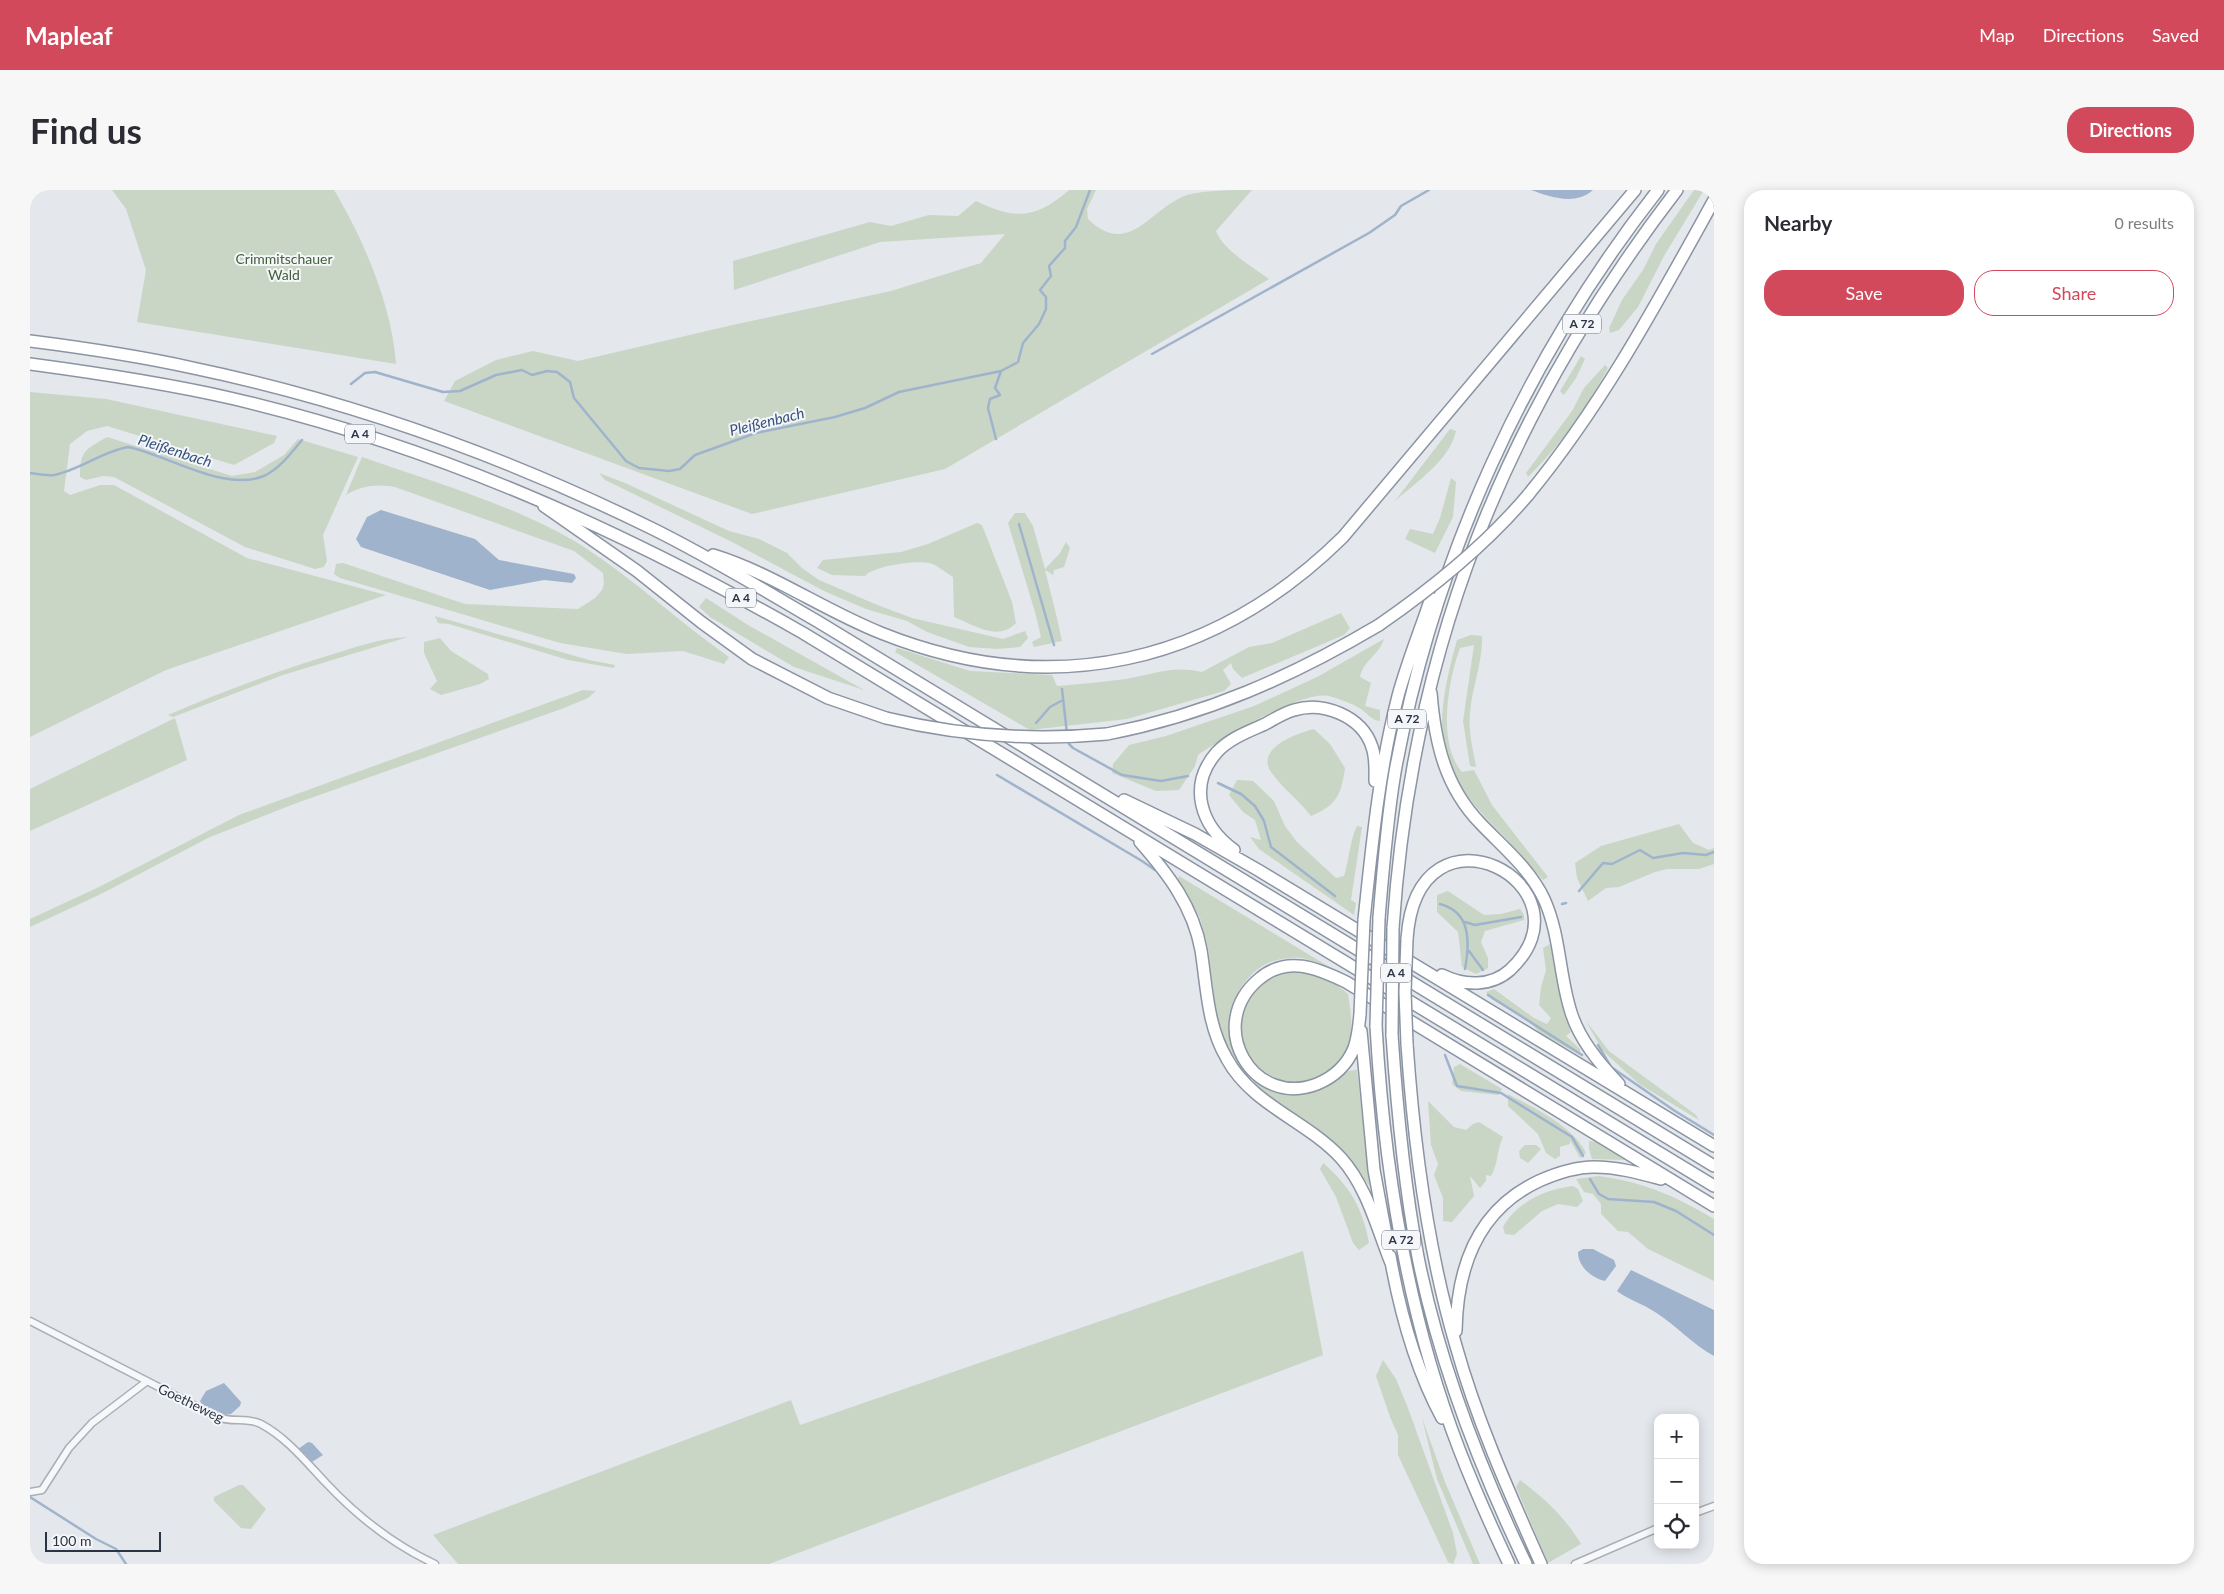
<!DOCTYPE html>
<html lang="en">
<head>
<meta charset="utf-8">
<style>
  :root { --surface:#fff; --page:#f7f7f7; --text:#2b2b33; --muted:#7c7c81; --line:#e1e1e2; --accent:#d1495b }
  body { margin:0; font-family:Lato,sans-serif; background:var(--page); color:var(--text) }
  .controls { position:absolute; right:15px; bottom:15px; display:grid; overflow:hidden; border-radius:10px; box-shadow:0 2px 12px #0003 }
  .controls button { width:45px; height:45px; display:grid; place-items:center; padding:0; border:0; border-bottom:1px solid var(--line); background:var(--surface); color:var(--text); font:25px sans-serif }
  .scale { position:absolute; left:15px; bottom:12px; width:116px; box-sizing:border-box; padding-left:5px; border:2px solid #2b3445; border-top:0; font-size:14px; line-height:18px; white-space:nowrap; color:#2b3445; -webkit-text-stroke:4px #f4f6f9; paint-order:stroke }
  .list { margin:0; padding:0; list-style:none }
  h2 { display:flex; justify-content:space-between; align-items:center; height:65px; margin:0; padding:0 20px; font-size:21px }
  h2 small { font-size:16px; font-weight:400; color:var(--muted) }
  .actions { display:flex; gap:10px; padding:15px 20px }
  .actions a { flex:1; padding:11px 0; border:1px solid var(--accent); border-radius:20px; text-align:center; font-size:18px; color:var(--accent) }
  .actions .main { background:var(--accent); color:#fff }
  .icon { flex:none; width:28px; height:28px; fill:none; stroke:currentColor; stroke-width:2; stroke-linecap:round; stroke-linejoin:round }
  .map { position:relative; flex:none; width:1684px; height:1374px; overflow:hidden; border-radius:20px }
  header { display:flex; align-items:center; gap:30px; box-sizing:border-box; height:70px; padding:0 25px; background:var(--accent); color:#fff }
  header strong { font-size:24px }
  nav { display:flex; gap:28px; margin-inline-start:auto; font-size:18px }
  .intro { display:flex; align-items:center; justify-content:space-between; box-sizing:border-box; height:120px; padding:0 30px }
  h1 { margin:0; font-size:35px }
  .button { padding:12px 22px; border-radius:20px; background:var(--accent); color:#fff; font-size:18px; font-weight:700 }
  main { display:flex; gap:30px; padding:0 30px }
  aside { flex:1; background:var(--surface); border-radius:20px; box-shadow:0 2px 12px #0003 }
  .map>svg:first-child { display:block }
  .green { fill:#c9d6c5 }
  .water { fill:#9fb4cc }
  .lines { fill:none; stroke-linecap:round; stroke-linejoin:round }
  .stream { stroke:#9fb4cc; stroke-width:2.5 }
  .minor-casing { stroke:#a9aeb7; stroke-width:9 }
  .motorway-casing { stroke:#8b94a3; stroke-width:14 }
  .minor { stroke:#f7f8fa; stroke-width:6 }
  .motorway { stroke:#fff; stroke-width:11 }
  .motorway-bridge-casing { stroke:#8b94a3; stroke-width:14; stroke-linecap:butt }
  .motorway-bridge { stroke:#fff; stroke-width:11 }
  .labels { text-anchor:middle; stroke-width:4; stroke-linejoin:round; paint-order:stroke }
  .shield { fill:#f4f6f9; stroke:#676e7b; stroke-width:1 }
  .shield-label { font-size:12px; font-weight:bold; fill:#2b3445 }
  .park-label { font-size:14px; fill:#3f6138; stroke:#f4f6f9 }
  .street-label { font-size:14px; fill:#2b3445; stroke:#f4f6f9 }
  .water-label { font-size:15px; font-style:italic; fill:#34527a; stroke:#f4f6f9 }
</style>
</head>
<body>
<header>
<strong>Mapleaf</strong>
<nav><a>Map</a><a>Directions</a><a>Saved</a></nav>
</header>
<div class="intro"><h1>Find us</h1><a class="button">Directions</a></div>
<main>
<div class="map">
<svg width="1684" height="1374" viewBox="0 0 1684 1374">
  <rect width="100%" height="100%" fill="#e4e7ec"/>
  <!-- green -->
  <path class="green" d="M82,0H304C334,50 362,116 366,174L107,132L116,80L96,19Z
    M1039,0H1066L1057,19L1058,29C1099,69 1120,18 1157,5C1178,0 1200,0 1222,0L1186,41C1192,59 1224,78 1239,89L915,279L722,324L414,211L425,191L466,170L503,161L548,171L707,134L861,101L951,73L975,44L850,52L704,100L703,71L840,32L861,36L899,25L928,26L946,11C985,30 1006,29 1039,0Z
    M1664,0H1674L1634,66L1608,117L1589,140L1580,143L1579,138L1592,110L1613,80L1626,54Z
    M1551,166L1555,169L1546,188L1534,205L1530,201Z
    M1575,175L1578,178C1557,218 1530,256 1498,287L1496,283L1542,221L1554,198Z
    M0,202L76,209L247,246L244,253L204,275L77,236L57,241L40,254L34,301L40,305L70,295H84L217,368L356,405L136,480L0,547Z
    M1420,239L1426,241C1420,270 1386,292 1365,311Z
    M77,247L202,286L225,282L254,265L268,249L328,267L293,345L297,371L294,377L285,379L215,357L84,287L73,286L56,290L50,287C50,260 55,260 77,247Z
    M332,267C403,292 491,317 554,357C605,390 649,432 699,467L694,474L653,461L597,464L530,453L310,388L304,384L306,374L313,373L435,414L548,419L565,408L572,400L574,394L573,383L544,361L365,297C346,294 333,295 316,305Z
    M569,283L595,293L699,341L729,349L757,363L772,378L789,390L845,414L882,428L973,449L995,441L998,448L990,457L967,459L939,457L897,442L877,431L836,419L794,401L702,352L575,290Z
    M1421,288L1426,292L1423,327L1405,363L1375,349L1380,339L1403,344L1410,328Z
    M985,323H995L1003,336L1015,379L1030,363L1036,352L1040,358L1034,377L1024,380L1023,385L1015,380C1021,404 1027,427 1032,451L1004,457L1002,452L1011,447L1005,422L978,333Z
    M947,333L952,335L982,412L986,433C968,452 944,435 924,427L923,387C916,383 906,374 899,373C885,370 843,376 835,386L802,385L787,378L793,370L871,362L898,354Z
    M676,408L718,435L834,500L764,477L680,427L669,417Z
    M1311,423L1320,438L1314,445L1212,488L1203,479L1201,473L1193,480L1201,494L1194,501L1097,529L1000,540L865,462L867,458L940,481L1022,485L1027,496C1050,494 1073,492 1096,489C1123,484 1144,475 1172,482L1219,457L1242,453Z
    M405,426L559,470L585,475L584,478L538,470L419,434L408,433Z
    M1441,445L1452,446C1453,472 1442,497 1440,523C1438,541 1443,559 1446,577L1440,576L1433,531L1444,455L1430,458C1418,490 1407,554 1432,582L1444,580L1462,615L1518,687L1513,690C1499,675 1486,659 1472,644C1447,619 1418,590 1413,552C1409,518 1418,483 1427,450Z
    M378,447L253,485L143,527L138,525C191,502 245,482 300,465C326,457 351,448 378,447Z
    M410,448L421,461L458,484L459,489L450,494L411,505L400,499L407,491L394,463V452Z
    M1354,449C1349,465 1333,471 1330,487L1341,493L1335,516L1350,520V531C1341,530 1338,524 1331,519C1321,513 1310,509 1299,506C1271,500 1193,548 1168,565L1165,576L1149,600L1126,601L1082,583L1083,574L1099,555L1136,546L1224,516L1287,487Z
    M553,500L566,501L558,508L534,518L264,614L180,647L71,704L0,737V729L69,697L209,625Z
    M145,528L157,570L0,641V599Z
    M1284,539L1300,554L1315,578C1311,605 1307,615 1281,626C1269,610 1252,598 1241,582C1225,558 1268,543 1284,539Z
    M1207,590L1223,591L1244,611L1255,636L1267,652L1306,688L1314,686C1319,671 1320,649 1327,636L1332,637L1321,710L1326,713L1324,725L1229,659L1220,647L1231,650L1225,630L1213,622L1199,605Z
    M1649,634L1663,653L1679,660L1684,658V674L1669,679H1637L1625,682L1589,697L1576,698L1558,711L1547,688L1545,673L1571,656Z
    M1149,686L1306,781C1298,783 1283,770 1272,768C1263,767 1247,769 1238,773C1207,788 1191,829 1204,862C1207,871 1217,878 1224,884C1232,893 1240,900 1252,902C1266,904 1281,903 1293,896C1307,889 1309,881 1327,880L1340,997L1321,970L1304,952L1230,898L1209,876L1195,850L1186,823L1178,758L1170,728L1148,689Z
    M1418,701L1454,725L1471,724L1490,719L1494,725V730L1455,741L1451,752L1458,768V778L1446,784L1432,777L1428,742L1407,722V705Z
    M1520,754L1532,814L1541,842L1536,846L1550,859V865L1510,843L1500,832L1461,809L1456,802L1464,799L1504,828L1517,834L1521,828L1509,815L1511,797L1516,780L1513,758Z
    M1261,780C1286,784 1299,787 1318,804C1323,836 1326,858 1299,880C1270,904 1225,891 1212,855C1210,851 1211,845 1211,840C1210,806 1228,788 1261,780Z
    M1556,831L1579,861L1666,925L1669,930L1609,894L1572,860Z
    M1430,874L1472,899L1468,905L1431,901L1422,894L1424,877Z
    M1478,904C1503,917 1544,937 1556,963L1550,968L1540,950V954L1530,957V966L1525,969L1516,963L1508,944L1478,916Z
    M1398,911L1424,937L1436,940L1443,934L1449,932L1473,947C1467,959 1468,975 1461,986L1456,985V991L1450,998L1440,986L1444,1006L1422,1032L1413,1031V1008L1404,985L1408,974L1401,955Z
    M1559,951L1567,952L1596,970L1562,969L1559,959Z
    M1495,955H1506L1511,959L1498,973L1490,968L1489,961Z
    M1293,973C1320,996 1333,1019 1339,1053L1329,1060L1323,1053L1306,1007L1290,979Z
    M1569,986C1614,992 1645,1006 1684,1029V1091L1618,1059L1598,1042L1588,1041L1571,1024V1014L1563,1004L1554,1002L1546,989Z
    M1543,996L1548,999L1553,1011L1547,1017L1528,1014L1512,1021L1484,1045L1475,1044L1473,1037C1487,1012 1516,999 1543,996Z
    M1273,1061L1293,1165L739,1374H428L403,1345L761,1210L770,1235Z
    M1353,1170L1366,1189L1378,1218L1423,1343L1427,1364L1423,1374L1418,1372L1368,1265V1245L1360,1227L1346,1186Z
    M1392,1228L1415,1292L1450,1374H1443L1407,1289Z
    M1490,1290C1516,1310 1534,1326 1551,1354L1518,1373L1486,1297Z
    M209,1295H213L236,1319L221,1339L211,1338L184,1311V1307Z"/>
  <!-- water -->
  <path class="water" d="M1501,0H1563C1545,16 1521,7 1501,0Z
    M351,320L445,349L469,370L544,384L546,388L542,393L514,390L460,400L331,357L326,349L337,327Z
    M1553,1059H1563L1584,1070L1586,1076L1575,1091C1562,1088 1548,1077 1548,1062Z
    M1601,1080L1684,1120V1166C1662,1154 1646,1135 1625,1122C1613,1114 1599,1110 1587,1101Z
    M194,1193L211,1212L210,1216L201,1224L195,1225L172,1214L170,1211L176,1201Z
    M278,1252L282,1253L293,1265L282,1272L268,1259Z"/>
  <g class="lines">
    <!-- stream -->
    <path class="stream" d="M1122,164L1339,43L1365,25L1371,16L1399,0
      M321,194L335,183L345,182L413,202L430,201L466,185L492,180L502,185L517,181L527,182L540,192L544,208L596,271L609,278L639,281L650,279L665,265L726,243L805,227L835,218L869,202L971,181L988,172L993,153L1009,134L1016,119V107L1010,100L1021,86L1019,76L1035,58V51L1046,37L1060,0
      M966,249L958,218L960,209L970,205L965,198L971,181
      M0,283C7,284 17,286 24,285C50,280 73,261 98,257C139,265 196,304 236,285C251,277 262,262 272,250
      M989,334L1024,455
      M1032,499L1037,544
      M1006,533L1020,517L1033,510
      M1038,550L1039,554L1043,558L1092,585L1131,591L1158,586
      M967,585L1112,671L1125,680
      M1188,593L1211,604L1225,616L1234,631L1241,657L1305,706
      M1549,701L1573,673L1582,674L1610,660L1623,668L1653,663L1676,665L1684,662
      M1410,714C1441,722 1440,752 1435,779
      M1532,714L1536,713
      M1435,732L1445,735L1491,727
      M1439,761L1453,780
      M1458,805L1552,865
      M1568,855L1581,877L1645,921L1684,945
      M1415,865L1427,896L1471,903L1542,947L1553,966
      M1560,989L1569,1004L1578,1009L1624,1012L1646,1021L1684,1045
      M0,1307L66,1349L86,1359L96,1374"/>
    <!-- minor casing -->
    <g class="minor-casing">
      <path id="minor" d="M0,1131L187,1227C202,1233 217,1227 231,1234C257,1248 276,1272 296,1293C327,1326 364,1355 405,1374
        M0,1302L12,1300L39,1258L62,1233L116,1192
        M1665,1323L1684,1316
        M1545,1374L1628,1338"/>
    </g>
    <!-- motorway casing -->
    <g class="motorway-casing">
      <path id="motorway" d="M0,151C55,158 109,166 163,178C321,211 476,267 621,338C678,366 732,399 787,431L1684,976
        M0,174C67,183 134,193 200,208C406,256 590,339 773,443L1684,996
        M1498,305C1573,214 1627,113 1684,10
        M514,316L607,381L671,432L722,469L798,508L856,528
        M683,365C742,383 793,420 851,443C1021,511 1183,475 1313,347L1605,0
        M1401,503C1405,553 1415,597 1451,634C1473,657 1500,679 1514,709C1530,744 1529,783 1540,819C1548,848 1569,873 1589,894
        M1077,544C1176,525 1263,486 1349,435
        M1094,610L1165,644L1228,680L1684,956
        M1110,652C1138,684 1163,716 1171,760C1177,798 1177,835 1197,869C1222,915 1277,931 1311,968C1337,997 1347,1038 1361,1073
        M1204,660C1171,636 1157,596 1187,562C1199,549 1217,542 1233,535C1243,530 1253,523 1264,520C1293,511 1332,526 1342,557C1346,568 1345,579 1345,591
        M1349,728C1353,679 1357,630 1365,582C1404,369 1495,170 1628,0
        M1334,730C1342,655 1349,580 1368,506C1377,473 1390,441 1401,408
        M1363,738C1382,456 1475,224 1647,0
        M1377,749C1387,599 1569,696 1480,780C1461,797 1434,796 1412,785
        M1330,824C1329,835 1328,847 1324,858C1317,875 1304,887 1287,894C1223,919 1174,835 1229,789C1257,765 1287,778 1316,792L1684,1016
        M1346,836C1354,979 1377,1124 1429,1259C1444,1298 1461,1336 1479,1374
        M1331,841L1344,980L1356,1045
        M1362,845C1367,919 1374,994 1388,1067C1409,1173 1449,1276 1496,1374
        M1377,854C1384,956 1397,1058 1426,1156C1447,1231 1479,1302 1511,1374
        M1360,1066C1370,1123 1385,1178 1412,1228
        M1426,1141C1427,1077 1447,1020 1509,991C1527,983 1545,977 1564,977C1588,977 1609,983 1631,989"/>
    </g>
    <!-- minor -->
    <use href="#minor" class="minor"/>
    <!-- motorway -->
    <use href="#motorway" class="motorway"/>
    <!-- motorway-bridge casing -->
    <g class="motorway-bridge-casing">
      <path id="motorway-bridge" d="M1349,435C1404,397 1455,356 1498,305
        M856,528C930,546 1001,551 1077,544
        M1330,824L1334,730
        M1346,836L1349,728
        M1362,845L1363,738
        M1377,854L1375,802L1377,749"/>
    </g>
    <!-- motorway-bridge -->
    <use href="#motorway-bridge" class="motorway-bridge"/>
  </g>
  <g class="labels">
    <!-- shield labels -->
    <g class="shield">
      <rect x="1533" y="124.5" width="38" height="19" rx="4"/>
      <rect x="315" y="234.5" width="30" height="19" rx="4"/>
      <rect x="696" y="398.5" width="30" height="19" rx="4"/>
      <rect x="1358" y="519.5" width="38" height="19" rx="4"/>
      <rect x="1351" y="773.5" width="30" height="19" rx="4"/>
      <rect x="1352" y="1040.5" width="38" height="19" rx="4"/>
    </g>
    <g class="shield-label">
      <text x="1552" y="138">A 72</text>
      <text x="330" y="248">A 4</text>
      <text x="711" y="412">A 4</text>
      <text x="1377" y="533">A 72</text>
      <text x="1366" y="787">A 4</text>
      <text x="1371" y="1054">A 72</text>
    </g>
    <!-- park labels -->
    <g class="park-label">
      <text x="254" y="74">Crimmitschauer<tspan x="254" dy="16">Wald</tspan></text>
    </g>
    <!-- street labels -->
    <g class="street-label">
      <text transform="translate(161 1213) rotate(26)" y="5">Goetheweg</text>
    </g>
    <!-- water labels -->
    <g class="water-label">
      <text transform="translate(737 232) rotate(-14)" y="5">Pleißenbach</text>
      <text transform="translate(145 261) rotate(18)" y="5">Pleißenbach</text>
    </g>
  </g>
</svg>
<div class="controls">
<button>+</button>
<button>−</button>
<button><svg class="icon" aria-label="locate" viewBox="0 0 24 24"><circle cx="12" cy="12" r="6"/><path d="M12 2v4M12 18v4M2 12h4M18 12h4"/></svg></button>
</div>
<div class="scale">100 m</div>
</div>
<aside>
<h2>Nearby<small>0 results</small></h2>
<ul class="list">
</ul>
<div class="actions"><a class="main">Save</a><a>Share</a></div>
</aside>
</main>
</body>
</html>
